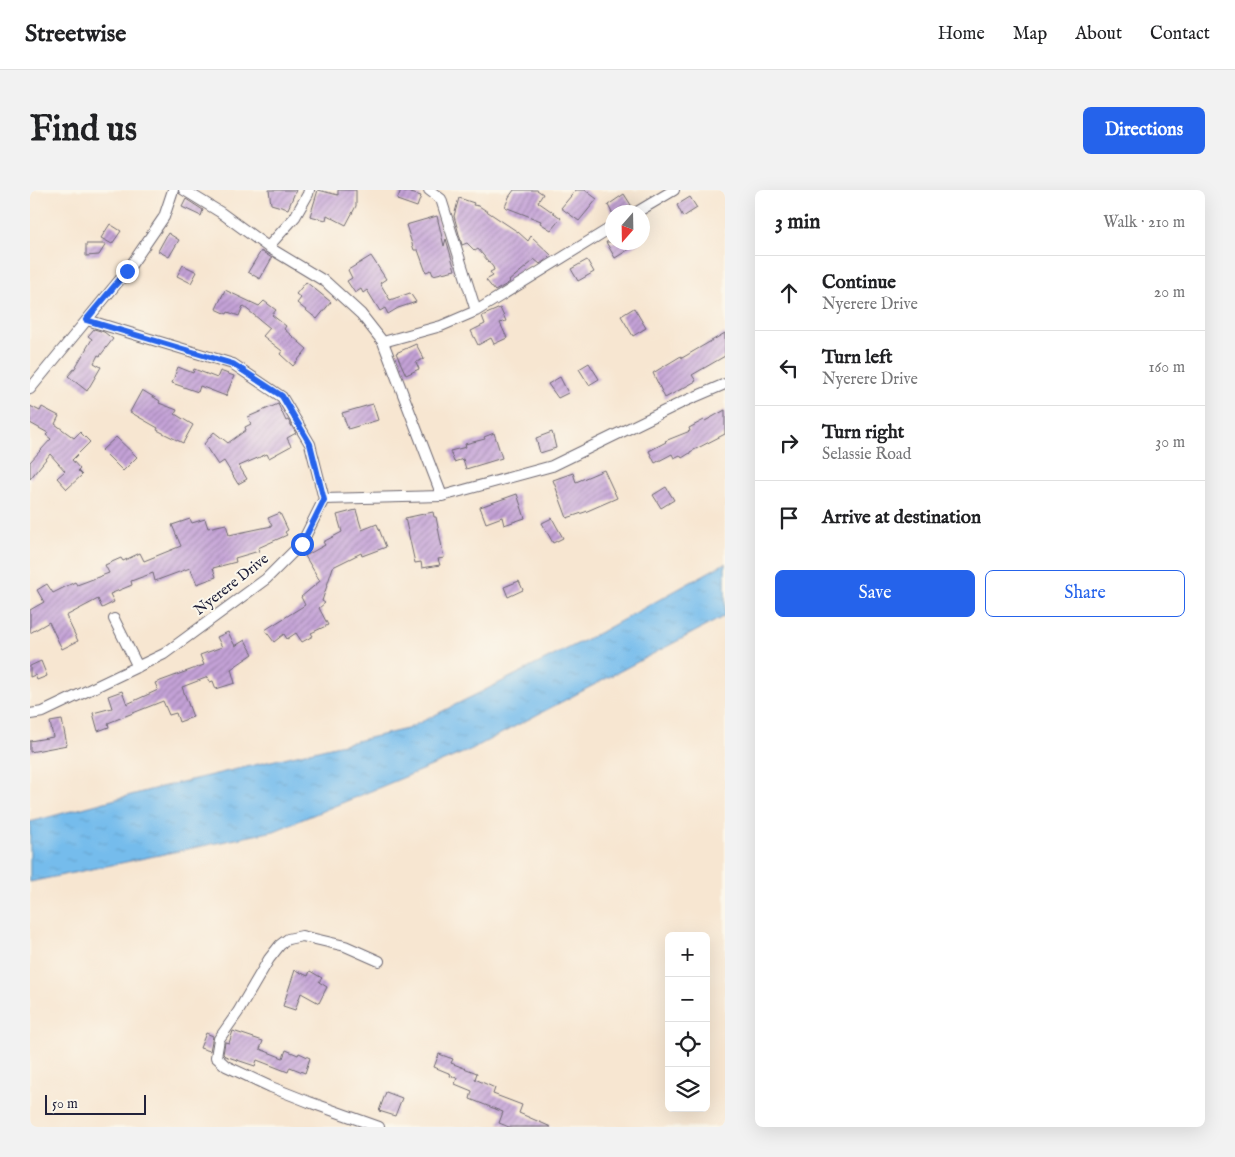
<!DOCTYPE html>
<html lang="en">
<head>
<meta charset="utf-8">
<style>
  :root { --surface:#fff; --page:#f2f2f2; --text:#202124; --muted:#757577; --line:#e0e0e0; --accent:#2563eb }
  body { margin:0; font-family:"IM FELL English",serif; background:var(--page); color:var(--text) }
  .controls { position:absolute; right:15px; bottom:15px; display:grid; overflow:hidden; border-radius:8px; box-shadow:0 5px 20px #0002 }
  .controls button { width:45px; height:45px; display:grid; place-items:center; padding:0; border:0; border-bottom:1px solid var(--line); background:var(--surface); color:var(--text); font:25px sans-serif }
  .compass { position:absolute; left:575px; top:15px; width:45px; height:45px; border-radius:50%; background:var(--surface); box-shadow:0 5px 20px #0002; rotate:200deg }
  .scale { position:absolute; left:15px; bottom:12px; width:101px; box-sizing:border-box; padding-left:5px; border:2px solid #22223b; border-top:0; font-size:14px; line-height:18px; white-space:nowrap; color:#22223b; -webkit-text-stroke:4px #fbf7ec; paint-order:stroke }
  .stop { position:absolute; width:15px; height:15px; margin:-11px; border:4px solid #2563eb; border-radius:50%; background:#fff }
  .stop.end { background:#2563eb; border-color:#fff; box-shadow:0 1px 5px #0008 }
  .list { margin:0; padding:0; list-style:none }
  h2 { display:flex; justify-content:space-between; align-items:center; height:65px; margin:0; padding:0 20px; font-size:21px }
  h2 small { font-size:16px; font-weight:400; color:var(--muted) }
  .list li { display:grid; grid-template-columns:32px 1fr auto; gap:15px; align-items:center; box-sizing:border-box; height:75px; padding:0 20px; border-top:1px solid var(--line) }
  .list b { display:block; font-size:19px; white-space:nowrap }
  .list p { margin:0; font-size:16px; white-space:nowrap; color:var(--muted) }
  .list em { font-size:16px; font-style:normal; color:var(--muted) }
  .actions { display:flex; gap:10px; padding:15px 20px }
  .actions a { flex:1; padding:11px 0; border:1px solid var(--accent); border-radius:8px; text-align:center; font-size:18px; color:var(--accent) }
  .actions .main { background:var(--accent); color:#fff }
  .icon { flex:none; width:28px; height:28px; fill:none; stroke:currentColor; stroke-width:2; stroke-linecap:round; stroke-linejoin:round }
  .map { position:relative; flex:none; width:695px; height:937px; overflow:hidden; border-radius:8px }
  header { display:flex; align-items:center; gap:30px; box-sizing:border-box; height:70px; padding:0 25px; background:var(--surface); border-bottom:1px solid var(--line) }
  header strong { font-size:24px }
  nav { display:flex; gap:28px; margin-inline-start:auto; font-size:18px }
  .intro { display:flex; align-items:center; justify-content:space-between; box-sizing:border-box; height:120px; padding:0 30px }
  h1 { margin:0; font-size:35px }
  .button { padding:12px 22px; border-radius:8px; background:var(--accent); color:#fff; font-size:18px; font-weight:700 }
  main { display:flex; gap:30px; padding:0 30px }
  aside { flex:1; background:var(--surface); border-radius:8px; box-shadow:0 5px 20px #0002 }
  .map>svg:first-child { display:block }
  .water { fill:url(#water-ripples); stroke:#4c6f94 }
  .building { fill:url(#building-hatch) }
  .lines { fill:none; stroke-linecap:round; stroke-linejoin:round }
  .minor-casing { stroke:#6d6770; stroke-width:12 }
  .minor { stroke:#fff; stroke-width:10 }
  .route { stroke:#2563eb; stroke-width:6 }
  .labels { text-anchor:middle; stroke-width:4; stroke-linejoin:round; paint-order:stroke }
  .street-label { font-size:15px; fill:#22223b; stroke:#fbf7ec }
</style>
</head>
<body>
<header>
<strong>Streetwise</strong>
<nav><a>Home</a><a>Map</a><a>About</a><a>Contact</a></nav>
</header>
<div class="intro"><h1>Find us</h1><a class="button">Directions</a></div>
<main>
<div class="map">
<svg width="695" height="937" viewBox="0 0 695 937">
  <defs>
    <pattern id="water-ripples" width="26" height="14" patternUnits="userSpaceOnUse" patternTransform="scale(1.25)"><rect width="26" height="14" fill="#75bcec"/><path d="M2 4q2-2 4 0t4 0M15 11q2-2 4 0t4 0" fill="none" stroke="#65a1cb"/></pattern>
    <pattern id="building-hatch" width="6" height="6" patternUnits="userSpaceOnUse" patternTransform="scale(1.25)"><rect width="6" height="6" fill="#c4a2d7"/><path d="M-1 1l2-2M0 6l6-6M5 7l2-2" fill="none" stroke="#9f84b0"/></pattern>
  </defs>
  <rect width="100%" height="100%" fill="#fbf7ec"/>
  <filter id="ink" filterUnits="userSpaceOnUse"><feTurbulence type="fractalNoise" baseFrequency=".02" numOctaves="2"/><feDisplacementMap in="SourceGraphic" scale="10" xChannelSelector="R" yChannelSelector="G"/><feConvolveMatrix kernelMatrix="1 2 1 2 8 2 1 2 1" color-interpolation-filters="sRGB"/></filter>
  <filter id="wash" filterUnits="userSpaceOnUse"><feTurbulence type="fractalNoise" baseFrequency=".0096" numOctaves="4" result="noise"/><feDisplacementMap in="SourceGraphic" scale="20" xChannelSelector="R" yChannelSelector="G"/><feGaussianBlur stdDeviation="1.12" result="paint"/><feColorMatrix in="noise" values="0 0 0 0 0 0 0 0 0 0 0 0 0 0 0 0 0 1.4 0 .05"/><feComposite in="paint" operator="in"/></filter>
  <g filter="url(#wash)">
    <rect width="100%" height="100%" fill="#f7e6d1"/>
    <!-- water -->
    <path class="water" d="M695,373V426L440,560L244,641L0,692V632L131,597L377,539L571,442Z"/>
    <g id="blocks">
      <!-- building -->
      <path class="building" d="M239,0H266L258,19L241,14Z
        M288,0L308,5V0H326V16L316,35L297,25L296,30L280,26Z
        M371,0L391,6L387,17L367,10Z
        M484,0H507L513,4L508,12L531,28L521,40L510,33L511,31L475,17L479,7Z
        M546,0H555L567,9L549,31L531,18Z
        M594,4L601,15L589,22L582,23L578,15Z
        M660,7L667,18L653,27L647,15Z
        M429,8L444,13L443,15L449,16L488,42L498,51L501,46L521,65L517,69L510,74L504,69L502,72L479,91L480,92L477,94L465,101L456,90L463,86L460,82L464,80L463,77L448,59L445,61L437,53L432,55L424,26Z
        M156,9L173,20L171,26L152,17Z
        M407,26L414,56L416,49L425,80L403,85L401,80L396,82L388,60H384L376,35Z
        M80,34L91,41L82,54L71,48Z
        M138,43L149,50L139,67L128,61Z
        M576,52H611L585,68Z
        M56,54H76L69,65L56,66Z
        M231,61L242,68L230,89L218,82Z
        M341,66L356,89L350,93L360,110L380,103L386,112L368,118L358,124L355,118L350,121L337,100L333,103L331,99L325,103L317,91L322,88L318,80Z
        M557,70L564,82L548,91L541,79Z
        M153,75L167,82L161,93L147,86Z
        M276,92L301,112L287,129L267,113L271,108L266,104Z
        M195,100L229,116L234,111L246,120L242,125L256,136L254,139L277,159L263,176L250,164L252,161L233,146L240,138L213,116L209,126L198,122L197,124L186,119Z
        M470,118L476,131L470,133L477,148L464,154L461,148L448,155L441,141L455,134L452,126Z
        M604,118L616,138L603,146L591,126Z
        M64,139L74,142L83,149L70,166L68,165L64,173L71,177L57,201L38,186L45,178L62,149L58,146Z
        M695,143V166L662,185L666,191L635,208L623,183L651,166L652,168Z
        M386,154L394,169L386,172L389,179L376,185L366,163Z
        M559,173L569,189L559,195L549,179Z
        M148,177L163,183L164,179L187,188L190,181L204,186L196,206L170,196L168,202L142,193Z
        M530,187L538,203L528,208L518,194Z
        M112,200L130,211L129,213L147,220L145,224L163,235L153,253L127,240L128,238L100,222Z
        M248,214L256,231L258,230L266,243L257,248L261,256L239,268L237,264L209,276L217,289L208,294L194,271L188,275L174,254L184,242L198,253L216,240L215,237L221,234L218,227Z
        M343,214L348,230L318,239L312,223Z
        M0,216L10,221L12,217L29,226L25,234L44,248L50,242L60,252L42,270L50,279L48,281L52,285L37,299L27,288L35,281L20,264L0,289V272L21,249L16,245L18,243L0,233Z
        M695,220V244L660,262V263L652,268L650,265L644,268L642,264L625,273L619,261L636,252L635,251L660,241L659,238L674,230L675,231Z
        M522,242L526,258L510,263L506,248Z
        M464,243L472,268L436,279L433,269L424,272L420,261L436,257L435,254L455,249L454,247Z
        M86,247L107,267L93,281L72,260Z
        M574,280L587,308L555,322L537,328L523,290L543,283L546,292Z
        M636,297L644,310L631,318L623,305Z
        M487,304L495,328L474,335L472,327L456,333L450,317Z
        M326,320L332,340L347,334L356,357L332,366L331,363L303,377L292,411L295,413L289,418L298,435L281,443L283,446L272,452L266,443L257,449L254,444L244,452L235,440L275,415L271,407L290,391L275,366L295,355L293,352L312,342L307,325Z
        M403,322L404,327H406L414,368L408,369L410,375L392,378L391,372L385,373L375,328Z
        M250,323L258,340L255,342L257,345L228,358L229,361L205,368L206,372L183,378L186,387L167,394L160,378L125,391L123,383L101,391L102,395L80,404L84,412L72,418L68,409L36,426L48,451L32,459L19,432L0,443V420L14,412L7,400L17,394L23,403L45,392L47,395L79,383L75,375L91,368L93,371L110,363L114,371L151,356L142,335L160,329L162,333L175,329L178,338L196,334L199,345L242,336L238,328Z
        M522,328L533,348L523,353L512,333Z
        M489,391L493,400L478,407L474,397Z
        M198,442L205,456L215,450L223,464L201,479L205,493L186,499L183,491L180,492L178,487L152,497L163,527L149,532L146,523L139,525L133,511L78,533L79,537L68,541L63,523L82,518L78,506L92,501L97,514L128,500L125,493L174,475L170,465L192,457L187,447Z
        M11,471L17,486L7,490L5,485L0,487V476Z
        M32,530L37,555L0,562V551L23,547L20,532Z
        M265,780L278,786L280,781L292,788L289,792L297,797L289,813L271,803L265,820L253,816Z
        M203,841L233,851L230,859L253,868L256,860L268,865L269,863L280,868L275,883L260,877L258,882L227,870L225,876L195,866L193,864L195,852L199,853Z
        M176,843L183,846L180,861L170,858Z
        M409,864L423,869L421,873L447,883L445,889L465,898L463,904L492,915L489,923L521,937H479L469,933L473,922L440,909L442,901L425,894L427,888L420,886L421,884L404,877Z
        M356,902L372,908L365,926L349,921Z"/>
    </g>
  </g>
  <g filter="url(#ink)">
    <use href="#blocks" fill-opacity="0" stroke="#6d6770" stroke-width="1"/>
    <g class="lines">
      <!-- minor casing -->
      <g class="minor-casing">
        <path id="minor" d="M154,0L190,22L238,57L296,92L331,124L353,152L412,306
          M399,0L411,9L446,121
          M607,22L644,0
          M238,57L265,27L278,4L279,0
          M353,152L411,136L446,121L582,37
          M0,199L97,81L134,27L143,0
          M294,309L412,306L522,276L653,212L695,194
          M84,429L108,477
          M0,524L13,522L134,464L236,389L272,353L294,309L280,254L252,207L203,174L57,130
          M349,937L279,912L241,897L196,876L186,867L189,849L208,822L239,769L250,755L258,749L272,746L285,749L315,756L349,771"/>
      </g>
      <!-- minor -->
      <use href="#minor" class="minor"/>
    </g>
  </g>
  <g class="lines" filter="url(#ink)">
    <!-- route -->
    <path class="route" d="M97,81L56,130L203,174L252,206L280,254L294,310L272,354"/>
  </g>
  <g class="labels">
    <!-- street labels -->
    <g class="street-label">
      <text transform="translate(201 394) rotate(-38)" y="5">Nyerere Drive</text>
    </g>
  </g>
</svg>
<div class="controls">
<button>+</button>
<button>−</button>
<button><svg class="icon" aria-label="locate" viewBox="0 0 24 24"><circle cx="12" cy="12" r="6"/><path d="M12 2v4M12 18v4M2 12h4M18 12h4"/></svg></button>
<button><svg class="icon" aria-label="layers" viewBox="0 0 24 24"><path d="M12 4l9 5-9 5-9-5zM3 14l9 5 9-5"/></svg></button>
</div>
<svg class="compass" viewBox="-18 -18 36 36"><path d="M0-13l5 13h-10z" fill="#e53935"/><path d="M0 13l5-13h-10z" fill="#757577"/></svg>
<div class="scale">50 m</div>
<div class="stop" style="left:272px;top:354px"></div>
<div class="stop end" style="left:97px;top:81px"></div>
</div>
<aside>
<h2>3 min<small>Walk · 210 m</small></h2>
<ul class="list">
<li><svg class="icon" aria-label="ahead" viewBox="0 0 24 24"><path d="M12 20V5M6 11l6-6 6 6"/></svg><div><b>Continue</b><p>Nyerere Drive</p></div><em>20 m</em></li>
<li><svg class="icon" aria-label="left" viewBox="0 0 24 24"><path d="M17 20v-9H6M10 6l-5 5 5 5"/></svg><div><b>Turn left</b><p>Nyerere Drive</p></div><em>160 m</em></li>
<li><svg class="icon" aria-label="right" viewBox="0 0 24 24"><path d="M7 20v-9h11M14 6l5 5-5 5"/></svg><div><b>Turn right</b><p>Selassie Road</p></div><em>30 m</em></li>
<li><svg class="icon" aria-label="arrive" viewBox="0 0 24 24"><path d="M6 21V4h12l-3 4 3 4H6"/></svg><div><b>Arrive at destination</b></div></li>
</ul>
<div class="actions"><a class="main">Save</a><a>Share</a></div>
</aside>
</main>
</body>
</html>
